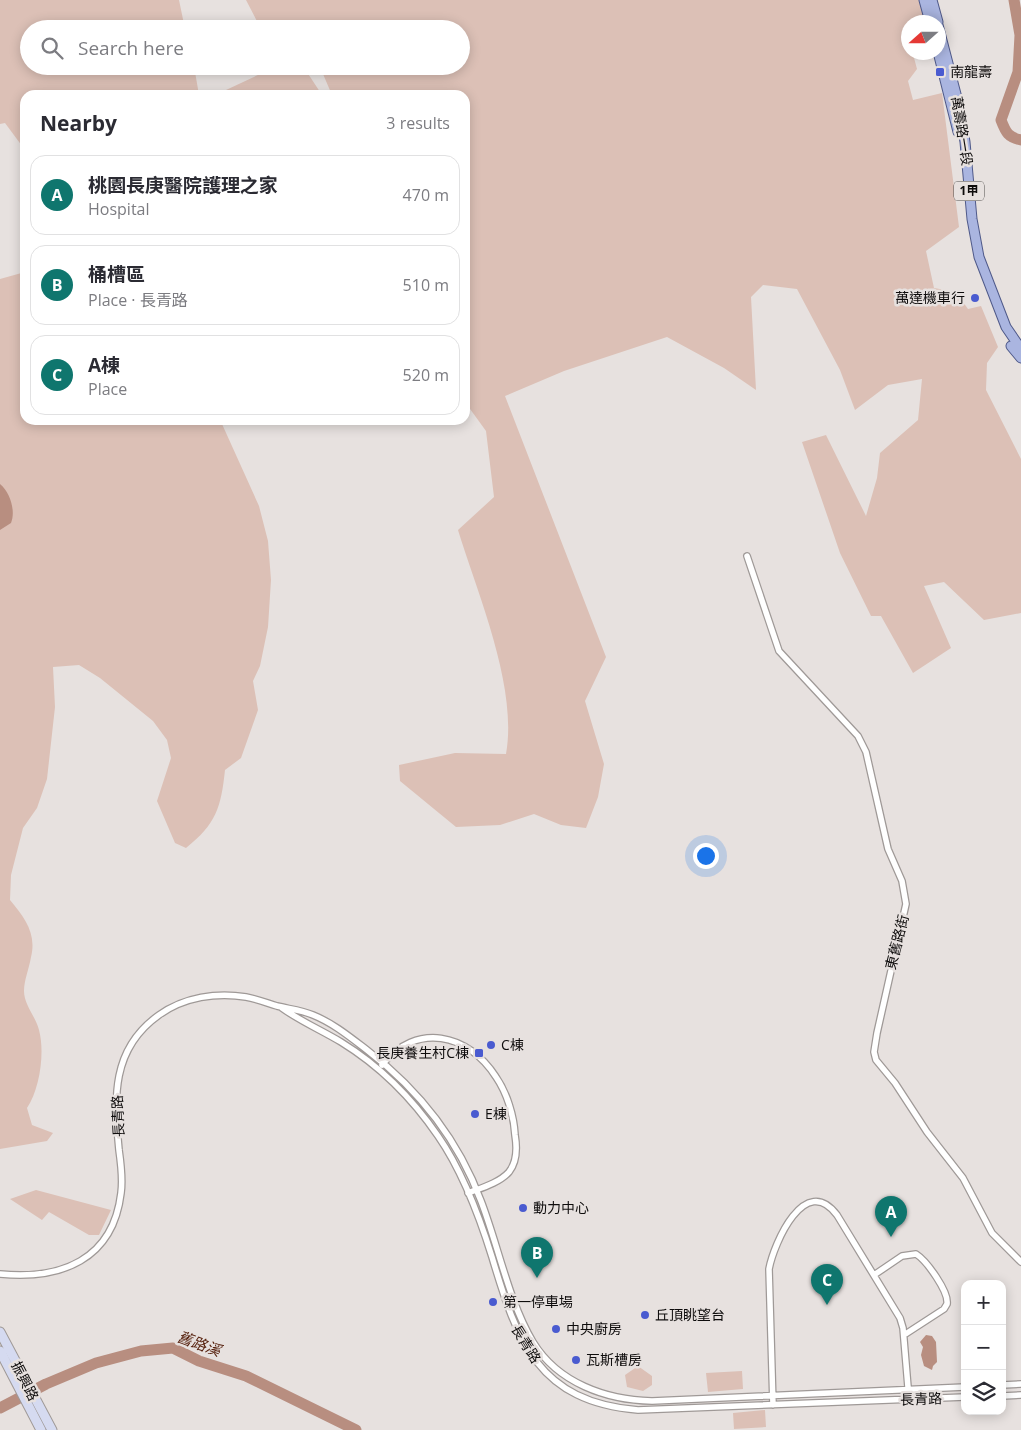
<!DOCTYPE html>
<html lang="en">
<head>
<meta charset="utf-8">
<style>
  :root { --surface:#fff; --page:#f7f7f7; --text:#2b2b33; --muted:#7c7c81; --line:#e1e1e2; --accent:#0f766e }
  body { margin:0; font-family:"Open Sans","Noto Sans TC",sans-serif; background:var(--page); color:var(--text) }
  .controls { position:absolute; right:15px; bottom:15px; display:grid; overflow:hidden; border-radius:10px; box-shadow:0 2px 12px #0003 }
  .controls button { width:45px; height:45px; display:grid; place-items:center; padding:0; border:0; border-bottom:1px solid var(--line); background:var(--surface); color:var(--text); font:25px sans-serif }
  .compass { position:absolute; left:901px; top:15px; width:45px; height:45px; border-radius:50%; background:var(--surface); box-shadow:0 2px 12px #0003; rotate:249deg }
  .you { position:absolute; left:705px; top:855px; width:18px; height:18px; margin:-12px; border:4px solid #fff; border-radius:50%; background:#1a73e8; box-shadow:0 0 0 8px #1a73e833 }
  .badge { display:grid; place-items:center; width:32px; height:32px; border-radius:50%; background:var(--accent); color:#fff; font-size:16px; font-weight:700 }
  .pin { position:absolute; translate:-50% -41px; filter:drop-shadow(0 1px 2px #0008) }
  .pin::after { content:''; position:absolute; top:26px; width:18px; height:15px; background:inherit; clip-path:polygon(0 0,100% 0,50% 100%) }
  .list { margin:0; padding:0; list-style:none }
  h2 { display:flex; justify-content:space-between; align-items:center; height:65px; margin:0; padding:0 20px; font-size:21px }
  h2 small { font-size:16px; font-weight:400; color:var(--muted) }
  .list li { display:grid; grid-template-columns:32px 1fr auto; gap:15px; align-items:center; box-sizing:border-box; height:80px; margin:0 10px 10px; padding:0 10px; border:1px solid var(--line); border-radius:15px }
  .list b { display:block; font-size:19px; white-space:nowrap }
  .list p { margin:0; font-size:16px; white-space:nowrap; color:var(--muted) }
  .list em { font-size:16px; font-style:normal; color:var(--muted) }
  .icon { flex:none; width:28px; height:28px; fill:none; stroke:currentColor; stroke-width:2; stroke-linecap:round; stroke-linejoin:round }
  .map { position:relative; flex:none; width:1021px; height:1430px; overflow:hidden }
  .search { position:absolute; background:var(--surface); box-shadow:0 2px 12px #0003; left:20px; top:20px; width:450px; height:55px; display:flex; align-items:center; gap:12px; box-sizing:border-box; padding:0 18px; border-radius:28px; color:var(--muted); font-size:19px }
  .panel { position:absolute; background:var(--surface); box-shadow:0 2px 12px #0003; left:20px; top:90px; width:450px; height:335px; border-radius:15px }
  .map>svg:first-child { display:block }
  .green { fill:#dcc0b6 }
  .water { fill:#b88e80 }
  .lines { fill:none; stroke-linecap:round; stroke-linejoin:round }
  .river { stroke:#b88e80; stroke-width:11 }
  .street-casing { stroke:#9f9997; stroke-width:8 }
  .secondary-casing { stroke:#9f9997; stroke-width:11 }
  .primary-casing { stroke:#4f5989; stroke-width:11 }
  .street { stroke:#fff; stroke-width:5.5 }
  .secondary { stroke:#d5daf0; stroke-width:9 }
  .primary { stroke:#aab5e0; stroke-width:9 }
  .poi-dot { fill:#4a5bd0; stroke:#e7e1df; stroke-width:2 }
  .labels { text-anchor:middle; stroke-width:5; stroke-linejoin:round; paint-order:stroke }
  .shield { fill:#e7e1df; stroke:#4f4c4b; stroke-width:1 }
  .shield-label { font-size:12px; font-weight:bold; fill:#0e0c0c }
  .poi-label { font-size:14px; fill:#0e0c0c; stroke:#e7e1df; text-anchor:start }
  .street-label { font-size:14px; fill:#0e0c0c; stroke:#e7e1df }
  .water-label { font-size:15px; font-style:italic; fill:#57220f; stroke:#e7e1df }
</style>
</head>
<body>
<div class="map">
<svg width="1021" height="1430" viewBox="0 0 1021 1430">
  <rect width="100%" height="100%" fill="#e7e1df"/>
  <!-- green -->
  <path class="green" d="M0,0H179L185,29H29V66H194L199,95H25V150L5,123L0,124Z
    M246,0H919L925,22H908V52L917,53L913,54L917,69L908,81L913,100L942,93L959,227L926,251L934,288L956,292L968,309L981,306L998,347L987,363L986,390L1021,459V613L984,620L944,582L924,586L951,648L913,673L881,616H871L840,553L802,442L826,435L866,516L877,478L880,453L918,420L922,379L888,385L855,410L840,370L797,289L763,285L751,297L756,390L724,368L667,337L564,371L505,396L606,657L585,701L604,764L598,797L586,828L561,825L534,814L500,825L456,827L400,781L399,765L455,753L506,754C518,687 478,595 458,530L494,497L486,431L465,402V95H332L323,74L312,66H461V29H261Z
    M277,66H303L322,95H225L226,90Z
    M25,272V420H224L222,424L259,506L268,541L271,580L268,627L260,666L253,681L258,710L241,758L225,770C221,808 216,824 186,848L175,843L157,801L171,758L167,740L153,721L100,678L79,665L53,667L55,707L47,779L37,808L23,828L11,875L10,900C24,917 37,933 31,957C29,969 24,980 24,991C24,1005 36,1017 39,1030C45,1052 40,1089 27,1108L32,1125L53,1133L47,1141L0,1149V279Z
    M36,1190L111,1210L99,1235H89L49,1212L42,1220L10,1199Z
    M638,1366L652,1376V1385L643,1391L627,1387L625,1375Z
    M742,1371L743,1389L708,1392L706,1373Z
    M765,1410L766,1427L734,1429L733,1413Z"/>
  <!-- water -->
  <path class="water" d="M0,484C10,492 16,511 11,523L0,530Z
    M926,1335L932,1336L936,1342L937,1362L933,1366L932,1370L924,1366L921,1355L923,1347L920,1342Z"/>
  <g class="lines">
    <!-- river -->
    <path class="river" d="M1014,0L1020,35L1018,72L1001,120C1006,133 1008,137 1021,140
      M0,1408L46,1384L96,1363L141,1351L173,1348L199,1361L246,1376L356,1430"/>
    <!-- street casing -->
    <g class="street-casing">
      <path id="street" d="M747,556L779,651L858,736L866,752L888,849L902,881L906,904L877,1033L874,1052L876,1060L895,1083L927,1132L963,1178L992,1233L1021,1262
        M282,1008C300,1021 321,1030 341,1042C380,1066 412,1098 438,1136C463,1172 479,1215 492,1257C517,1341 538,1402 638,1410L965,1397
        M382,1065C416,1022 468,1033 496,1077C507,1093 514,1116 515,1135C517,1147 517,1162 509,1172C499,1183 481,1188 468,1193
        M0,1274C61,1280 113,1260 121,1193C123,1179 121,1164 119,1150C114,1098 111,1049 159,1015C184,997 217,992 246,997C257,999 267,1003 277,1006C289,1009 301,1010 313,1015C333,1023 350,1037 367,1050C419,1090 458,1139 481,1201C498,1245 509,1302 533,1342C558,1383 606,1400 652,1401L965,1387
        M874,1275L902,1256L916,1254C927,1261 949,1292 947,1304L944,1309L904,1335
        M1002,1385L1021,1384
        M1002,1396L1021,1395
        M773,1405L769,1269C774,1243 805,1172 837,1215L900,1318L903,1328L909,1399"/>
    </g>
    <!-- secondary casing -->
    <g class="secondary-casing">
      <path id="secondary" d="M0,1332L52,1430
        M0,1351L41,1430"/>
    </g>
    <!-- primary casing -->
    <g class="primary-casing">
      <path id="primary" d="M924,0L930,22
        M932,0L938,22
        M938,25L958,102L965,142L972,219L979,257L1006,327L1021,349
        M938,52L958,132
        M1011,346L1021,358"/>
    </g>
    <!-- street -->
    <use href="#street" class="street"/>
    <!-- secondary -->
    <use href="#secondary" class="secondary"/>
    <!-- primary -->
    <use href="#primary" class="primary"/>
  </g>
  <!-- markers -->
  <g class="poi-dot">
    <rect x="935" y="67" width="10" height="10" rx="2.5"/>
    <circle cx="975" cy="298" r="5"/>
    <circle cx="491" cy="1045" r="5"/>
    <rect x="474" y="1048" width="10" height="10" rx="2.5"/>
    <circle cx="475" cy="1114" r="5"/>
    <circle cx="523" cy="1208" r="5"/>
    <circle cx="493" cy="1302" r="5"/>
    <circle cx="645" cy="1315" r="5"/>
    <circle cx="556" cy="1329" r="5"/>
    <circle cx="576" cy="1360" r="5"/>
  </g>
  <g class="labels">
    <!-- shield labels -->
    <rect class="shield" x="954" y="181.5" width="30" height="19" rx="4"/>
    <g class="shield-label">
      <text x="969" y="195">1甲</text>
    </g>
    <!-- poi labels -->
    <g class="poi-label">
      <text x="950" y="77">南龍壽</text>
      <text x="965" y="303" text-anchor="end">萬達機車行</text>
      <text x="501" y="1050">C棟</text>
      <text x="469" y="1058" text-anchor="end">長庚養生村C棟</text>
      <text x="485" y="1119">E棟</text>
      <text x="533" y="1213">動力中心</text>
      <text x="503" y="1307">第一停車場</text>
      <text x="655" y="1320">丘頂眺望台</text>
      <text x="566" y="1334">中央廚房</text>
      <text x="586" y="1365">瓦斯槽房</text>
    </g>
    <!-- street labels -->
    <g class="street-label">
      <text transform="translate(962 131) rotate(81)" y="5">萬壽路一段</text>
      <text transform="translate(897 942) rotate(-76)" y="5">東舊路街</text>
      <text transform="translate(118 1116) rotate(-93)" y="5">長青路</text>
      <text transform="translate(526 1344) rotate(58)" y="5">長青路</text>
      <text transform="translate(25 1381) rotate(63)" y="5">振興路</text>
      <text transform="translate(921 1399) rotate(-2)" y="5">長青路</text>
    </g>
    <!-- water labels -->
    <g class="water-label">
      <text transform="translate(199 1344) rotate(20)" y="5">舊路溪</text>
    </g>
  </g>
</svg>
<div class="controls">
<button>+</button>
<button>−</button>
<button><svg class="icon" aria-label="layers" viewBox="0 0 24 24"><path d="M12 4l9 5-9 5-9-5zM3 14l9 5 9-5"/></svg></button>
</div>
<svg class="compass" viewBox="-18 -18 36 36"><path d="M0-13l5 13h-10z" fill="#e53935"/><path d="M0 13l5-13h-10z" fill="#7c7c81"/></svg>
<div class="you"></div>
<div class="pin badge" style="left:891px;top:1237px">A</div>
<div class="pin badge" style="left:537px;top:1278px">B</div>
<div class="pin badge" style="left:827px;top:1305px">C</div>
<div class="search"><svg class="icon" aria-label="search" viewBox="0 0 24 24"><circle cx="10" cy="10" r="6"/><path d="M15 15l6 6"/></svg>Search here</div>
<section class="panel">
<h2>Nearby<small>3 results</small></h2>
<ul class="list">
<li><span class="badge">A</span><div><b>桃園長庚醫院護理之家</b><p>Hospital</p></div><em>470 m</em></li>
<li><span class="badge">B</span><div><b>桶槽區</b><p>Place · 長青路</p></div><em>510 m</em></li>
<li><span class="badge">C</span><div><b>A棟</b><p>Place</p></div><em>520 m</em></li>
</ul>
</section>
</div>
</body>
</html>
